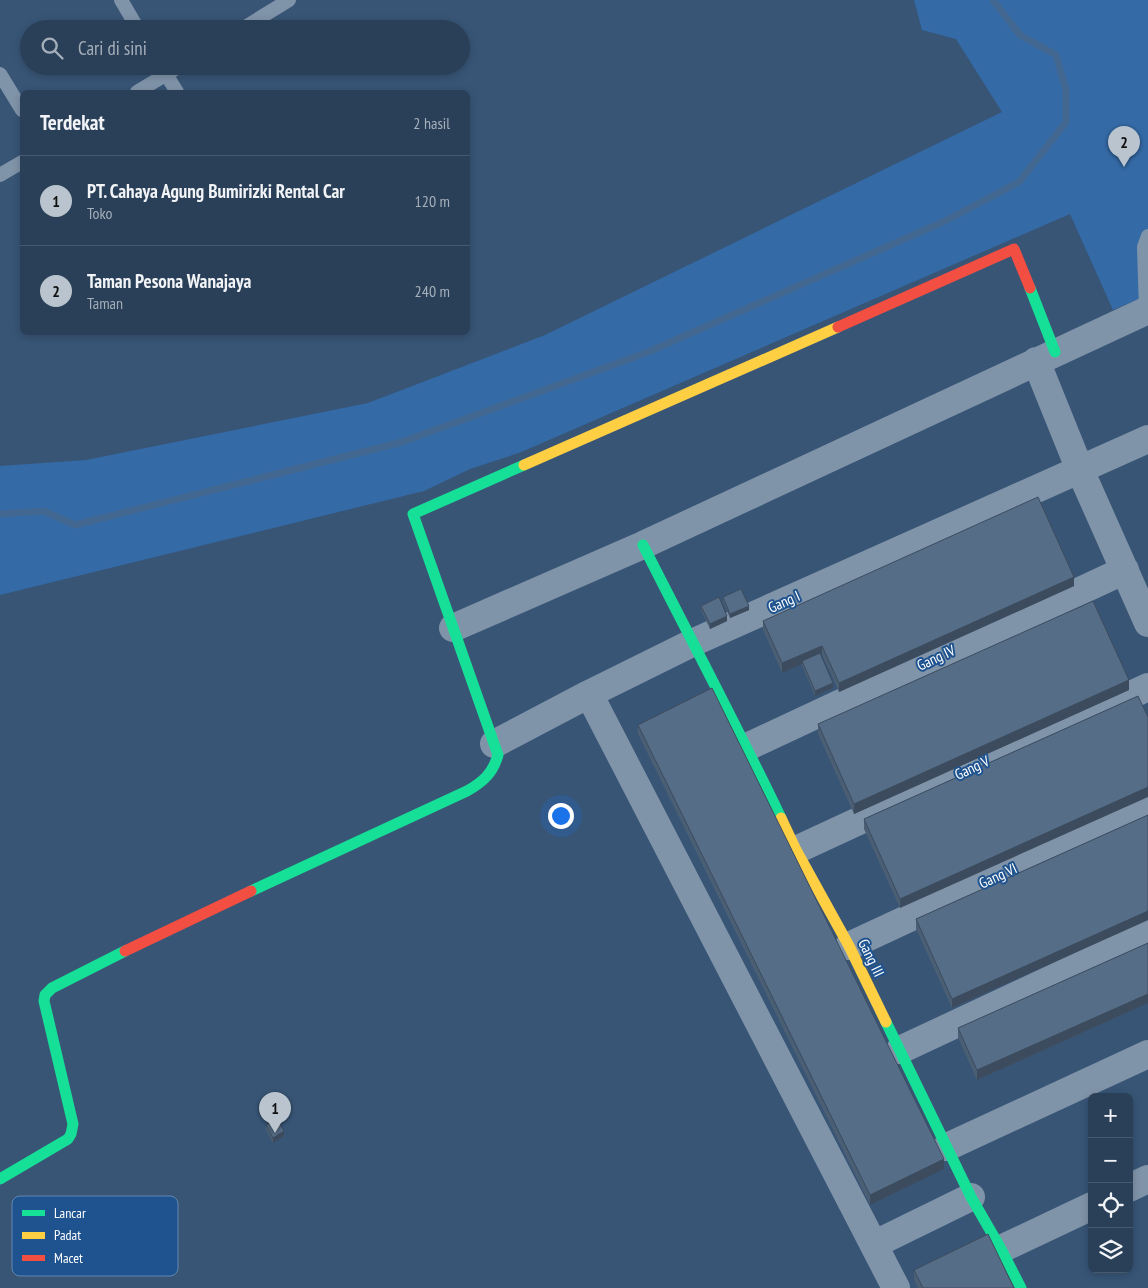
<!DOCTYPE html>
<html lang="id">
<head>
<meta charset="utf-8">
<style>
  :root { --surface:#2a4058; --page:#32475e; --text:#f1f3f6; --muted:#a5afba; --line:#46596e; --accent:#b9c4cf }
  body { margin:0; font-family:"PT Sans Narrow",sans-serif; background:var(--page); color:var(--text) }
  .controls { position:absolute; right:15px; bottom:15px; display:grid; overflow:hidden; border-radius:8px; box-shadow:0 2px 8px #0003 }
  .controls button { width:45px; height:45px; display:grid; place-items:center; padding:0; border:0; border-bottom:1px solid var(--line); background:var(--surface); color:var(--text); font:25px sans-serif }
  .you { position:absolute; left:560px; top:815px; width:18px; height:18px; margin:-12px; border:4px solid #fff; border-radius:50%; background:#1a73e8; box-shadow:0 0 0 8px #1a73e833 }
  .badge { display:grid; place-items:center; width:32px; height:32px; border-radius:50%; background:var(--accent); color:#111; font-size:16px; font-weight:700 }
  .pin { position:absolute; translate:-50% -41px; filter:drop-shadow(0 1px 2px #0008) }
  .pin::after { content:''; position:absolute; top:26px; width:18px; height:15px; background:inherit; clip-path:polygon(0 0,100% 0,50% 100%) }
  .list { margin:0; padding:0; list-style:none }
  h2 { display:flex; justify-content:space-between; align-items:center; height:65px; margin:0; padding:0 20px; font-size:21px }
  h2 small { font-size:16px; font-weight:400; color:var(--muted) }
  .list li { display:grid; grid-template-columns:32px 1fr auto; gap:15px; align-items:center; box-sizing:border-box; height:90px; padding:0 20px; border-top:1px solid var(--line) }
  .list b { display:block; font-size:19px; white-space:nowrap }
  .list p { margin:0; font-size:16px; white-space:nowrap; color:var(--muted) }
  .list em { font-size:16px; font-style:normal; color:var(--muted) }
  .icon { flex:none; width:28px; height:28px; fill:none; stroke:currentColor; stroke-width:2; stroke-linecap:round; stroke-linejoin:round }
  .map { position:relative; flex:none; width:1148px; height:1288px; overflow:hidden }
  .search { position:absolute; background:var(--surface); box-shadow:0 2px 8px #0003; left:20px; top:20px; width:450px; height:55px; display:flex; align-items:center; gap:12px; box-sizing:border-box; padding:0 18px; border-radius:28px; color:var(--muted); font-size:19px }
  .panel { position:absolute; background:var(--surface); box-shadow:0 2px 8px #0003; left:20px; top:90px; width:450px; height:245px; border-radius:8px }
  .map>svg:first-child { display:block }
  .green { fill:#346aa6 }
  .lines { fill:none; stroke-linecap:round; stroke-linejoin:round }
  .stream { stroke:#426791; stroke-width:7 }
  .lane { stroke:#8094a9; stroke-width:14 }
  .street { stroke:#8094a9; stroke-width:28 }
  .fast { stroke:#16e098; stroke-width:11 }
  .slow { stroke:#ffcf43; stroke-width:11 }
  .jam { stroke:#f24e42; stroke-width:11 }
  .wall { fill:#4a5e74 }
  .shaded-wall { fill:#3c4c5e }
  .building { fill:#566d87; stroke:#3c4c5e }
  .labels { text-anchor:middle; stroke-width:4; stroke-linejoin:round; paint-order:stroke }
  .street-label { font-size:15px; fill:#fff; stroke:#1f538f }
  .key { fill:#1f538f; stroke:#6287b1; stroke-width:1 }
  .key-label { font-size:14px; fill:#fff }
</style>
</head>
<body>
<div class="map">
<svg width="1148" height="1288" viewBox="0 0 1148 1288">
  <rect width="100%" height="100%" fill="#385576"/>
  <!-- green -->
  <path class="green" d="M914,0H1148V295L1113,310L1070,214L519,453L470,469L424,491L0,595V466L86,460L368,403L545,335L1002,112L956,39L922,30Z"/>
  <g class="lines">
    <!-- stream -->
    <path class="stream" d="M0,514L44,511L75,525L402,442L648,352L945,221L1019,182L1066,122V90L1056,55L1020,35L993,0"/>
    <!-- lane -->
    <path class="lane" d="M121,0L138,29
      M242,29L289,0
      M161,66L177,92
      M0,74L22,110
      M137,92L180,66
      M0,175L22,162
      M1146,310L1144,247L1148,236"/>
    <!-- street -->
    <path class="street" d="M1036,361L1080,470L1148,623
      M453,628L643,545L1148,310
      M589,694L896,1288
      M494,744L589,694L692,643L1148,439
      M747,747L1125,570
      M796,850L1148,687
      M849,946L1148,807
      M900,1050L1148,934
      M947,1147L1148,1054
      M1129,1188L1148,1179
      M875,1244L971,1197
      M1001,1249L1092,1206"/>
    <!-- fast -->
    <path class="fast" d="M1030,288L1055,352
      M643,545C689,636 737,726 781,818
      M251,891L467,791C483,782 493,773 498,755L413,514L524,465
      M886,1022L971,1197L1001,1249L1021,1288
      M0,1179L68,1139L71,1134L73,1124L44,1001L45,995L52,988L125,951"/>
    <!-- slow -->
    <path class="slow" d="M524,465L838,327
      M781,818L796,850L849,946L886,1022"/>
    <!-- jam -->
    <path class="jam" d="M838,327L1014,249L1030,288
      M125,951L251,891"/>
  </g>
  <!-- wall -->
  <path class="wall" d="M1074,586L839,692L822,655L821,656L833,688L815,696L802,666V664L782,673L763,630V621Z
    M723,597L749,610L730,618L723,602Z
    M701,606L727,621L710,629L701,610Z
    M1129,690L854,814L818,734V724Z
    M1138,696L900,908L864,829V819Z
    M638,725L944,1169L870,1205L638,734Z
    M1148,815V920L952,1008L916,929V919Z
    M1148,943V1003L977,1080L958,1038V1028Z
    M266,1125L284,1136L273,1143L266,1130Z
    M914,1270L1014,1288H918L914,1280Z"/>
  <!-- shaded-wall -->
  <path class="shaded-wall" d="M1074,577V586L839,692V683Z
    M749,606V610L730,618V614Z
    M727,616V621L710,629V624Z
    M822,646V655L803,664L802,661V664L782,673V663Z
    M1129,680V690L854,814V804Z
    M833,683V688L815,696V691Z
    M1148,787V797L900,908V899Z
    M1148,911V920L952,1008V999Z
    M1148,994V1003L977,1080V1070Z
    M284,1131V1136L273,1143V1138Z
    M944,1159V1169L870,1205V1195Z"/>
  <!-- building -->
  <path class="building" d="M1038,497L1074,577L839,683L822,646L782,663L763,621Z
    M741,589L749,606L730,614L723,597Z
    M719,597L727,616L710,624L701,606Z
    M1093,601L1129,680L854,804L818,724Z
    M820,653L833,683L815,691L802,661Z
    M712,688L944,1159L870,1195L638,725Z
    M1138,696L1148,717V787L900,899L864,819Z
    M1148,815V911L952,999L916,919Z
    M1148,943V994L977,1070L958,1028Z
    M277,1119L284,1131L273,1138L266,1125Z
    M988,1234L1014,1288H923L914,1270Z"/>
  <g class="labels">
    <!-- street labels -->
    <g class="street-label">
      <text transform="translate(784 602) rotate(-24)" y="5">Gang I</text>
      <text transform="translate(936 658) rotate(-25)" y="5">Gang IV</text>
      <text transform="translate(972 768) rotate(-25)" y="5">Gang V</text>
      <text transform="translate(998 876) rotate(-25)" y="5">Gang VI</text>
      <text transform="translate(871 958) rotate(64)" y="5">Gang III</text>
    </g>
  </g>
  <!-- legend -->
  <rect x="12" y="1196" width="166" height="80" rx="8" class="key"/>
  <rect x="22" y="1210" width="23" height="6" fill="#16e098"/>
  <rect x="22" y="1232" width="23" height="7" fill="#ffcf43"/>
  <rect x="22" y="1255" width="23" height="6" fill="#f24e42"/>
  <g class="key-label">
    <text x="54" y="1218">Lancar</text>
    <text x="54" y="1240">Padat</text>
    <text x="54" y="1263">Macet</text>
  </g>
</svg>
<div class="controls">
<button>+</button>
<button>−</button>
<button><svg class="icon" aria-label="locate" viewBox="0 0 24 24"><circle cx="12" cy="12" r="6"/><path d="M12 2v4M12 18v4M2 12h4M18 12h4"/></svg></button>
<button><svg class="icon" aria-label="layers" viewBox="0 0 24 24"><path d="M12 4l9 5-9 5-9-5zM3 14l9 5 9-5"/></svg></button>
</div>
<div class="you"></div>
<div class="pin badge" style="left:275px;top:1133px">1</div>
<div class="pin badge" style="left:1124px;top:167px">2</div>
<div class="search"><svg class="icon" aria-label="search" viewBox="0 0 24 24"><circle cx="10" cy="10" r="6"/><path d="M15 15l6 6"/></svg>Cari di sini</div>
<section class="panel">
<h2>Terdekat<small>2 hasil</small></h2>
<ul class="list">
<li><span class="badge">1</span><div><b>PT. Cahaya Agung Bumirizki Rental Car</b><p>Toko</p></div><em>120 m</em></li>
<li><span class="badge">2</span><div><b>Taman Pesona Wanajaya</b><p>Taman</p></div><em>240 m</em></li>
</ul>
</section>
</div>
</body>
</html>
